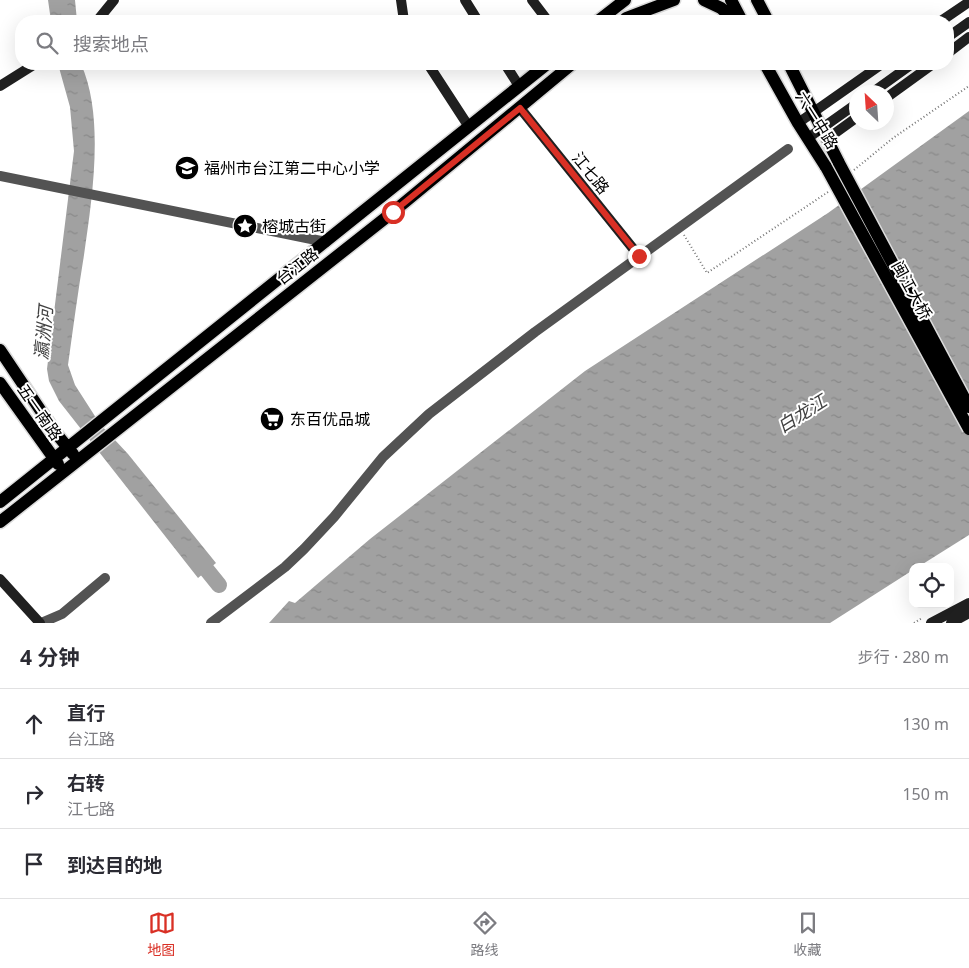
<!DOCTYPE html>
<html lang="zh">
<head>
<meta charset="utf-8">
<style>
  :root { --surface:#fff; --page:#f7f7f7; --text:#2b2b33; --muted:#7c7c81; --line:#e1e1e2; --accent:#d93025 }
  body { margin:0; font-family:"Noto Sans","Noto Sans SC",sans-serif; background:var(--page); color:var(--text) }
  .controls { position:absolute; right:15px; bottom:15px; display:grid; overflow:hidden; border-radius:10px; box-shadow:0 5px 20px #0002 }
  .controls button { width:45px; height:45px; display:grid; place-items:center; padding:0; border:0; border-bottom:1px solid var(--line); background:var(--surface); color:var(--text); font:25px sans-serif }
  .compass { position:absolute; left:849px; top:85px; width:45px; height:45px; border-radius:50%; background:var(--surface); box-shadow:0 5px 20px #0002; rotate:335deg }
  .stop { position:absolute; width:15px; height:15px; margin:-11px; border:4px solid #d93025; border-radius:50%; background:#fff }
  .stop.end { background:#d93025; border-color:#fff; box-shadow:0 1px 5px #0008 }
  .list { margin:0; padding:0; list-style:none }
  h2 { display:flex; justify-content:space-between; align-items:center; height:65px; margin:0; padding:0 20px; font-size:21px }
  h2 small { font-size:16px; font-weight:400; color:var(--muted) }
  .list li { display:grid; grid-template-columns:32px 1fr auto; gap:15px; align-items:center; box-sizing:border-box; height:70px; padding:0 20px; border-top:1px solid var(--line) }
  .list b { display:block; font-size:19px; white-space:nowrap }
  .list p { margin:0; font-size:16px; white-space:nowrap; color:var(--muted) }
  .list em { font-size:16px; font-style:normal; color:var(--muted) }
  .icon { flex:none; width:28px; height:28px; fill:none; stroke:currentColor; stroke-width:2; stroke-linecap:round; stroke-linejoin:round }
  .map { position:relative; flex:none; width:969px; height:623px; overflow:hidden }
  .search { position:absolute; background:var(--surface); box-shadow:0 5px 20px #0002; left:15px; right:15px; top:15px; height:55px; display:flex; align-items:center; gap:12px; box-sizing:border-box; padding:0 18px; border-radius:20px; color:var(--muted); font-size:19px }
  .sheet { height:275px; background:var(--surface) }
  nav { display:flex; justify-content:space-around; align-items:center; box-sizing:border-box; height:70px; border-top:1px solid var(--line); background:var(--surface); font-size:14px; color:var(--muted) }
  nav a { display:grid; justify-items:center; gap:2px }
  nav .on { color:var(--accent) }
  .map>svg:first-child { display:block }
  .water { fill:url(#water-ripples) }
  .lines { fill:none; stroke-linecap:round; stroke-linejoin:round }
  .river { stroke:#a1a1a1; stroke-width:16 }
  .primary-casing { stroke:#dbdbdb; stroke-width:15 }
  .path { stroke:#757575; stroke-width:2; stroke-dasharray:1 2.5; stroke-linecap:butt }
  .street { stroke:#535353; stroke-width:10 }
  .secondary { stroke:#202020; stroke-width:10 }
  .primary { stroke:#000; stroke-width:12 }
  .primary-bridge-casing { stroke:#dbdbdb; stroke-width:15; stroke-linecap:butt }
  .primary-bridge { stroke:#000; stroke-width:12 }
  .route { stroke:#d93025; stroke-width:6 }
  .labels { text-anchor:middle; stroke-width:4; stroke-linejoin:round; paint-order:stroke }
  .street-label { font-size:16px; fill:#000; stroke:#fff }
  .poi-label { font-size:16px; fill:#000; stroke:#fff; text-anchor:start }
  .water-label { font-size:18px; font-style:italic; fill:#424242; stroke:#fff }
</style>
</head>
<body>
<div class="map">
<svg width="969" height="623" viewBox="0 0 969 623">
  <defs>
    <pattern id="water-ripples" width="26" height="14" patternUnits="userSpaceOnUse" patternTransform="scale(1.25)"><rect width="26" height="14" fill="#a1a1a1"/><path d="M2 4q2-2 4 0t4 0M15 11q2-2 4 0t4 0" fill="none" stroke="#898989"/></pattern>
  </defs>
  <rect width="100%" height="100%" fill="#fff"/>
  <!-- water -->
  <path class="water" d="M48,0H75L77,21H51Z
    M58,64H81C105,117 92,199 84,255C78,292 73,328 68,365L75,385L100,424L128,454L216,563L198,578L59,401L49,381L47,369L74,151L70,107Z
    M969,111V535L918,567H913V570L830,623H269L289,601L295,603L370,539L585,371L828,213Z"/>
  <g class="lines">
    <!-- river -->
    <path class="river" d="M194,554L219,585"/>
    <!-- primary casing -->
    <g class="primary-casing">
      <path id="primary" d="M704,0L721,8L735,21
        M731,0L742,21
        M757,0L768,21
        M626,18L674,0
        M598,21L625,0
        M765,64L798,123L826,167
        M789,64L839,163
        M0,350L55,432L73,454
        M0,383L58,464
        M0,502L547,64
        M0,522L393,212L572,64"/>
    </g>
    <!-- path -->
    <path class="path" d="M854,170L893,138L969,86
      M684,235L707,273L828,192
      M914,623L922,618"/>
    <!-- street -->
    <path class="street" d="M0,176L326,242
      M41,623L62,614L105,578
      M211,623L285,567L304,549L334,517L383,457L429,414L535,332L788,149"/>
    <!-- secondary -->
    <path class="secondary" d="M401,0L404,21
      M465,0L478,21
      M532,0L548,21
      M97,21L114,0
      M941,21L969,2
      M948,37L969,22
      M948,53L969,37
      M428,64L469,127
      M505,64L519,86
      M0,86L35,64
      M873,92L912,64
      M886,98L933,64
      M520,108L639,256
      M798,123L882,64
      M808,138L856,104
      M827,139L856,118
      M0,579L40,623
      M931,623L969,603
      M951,623L969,613"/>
    <!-- primary -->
    <use href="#primary" class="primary"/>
    <!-- primary-bridge casing -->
    <g class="primary-bridge-casing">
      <path id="primary-bridge" d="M839,163L969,407
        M826,167L969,429"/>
    </g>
    <!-- primary-bridge -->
    <use href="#primary-bridge" class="primary-bridge"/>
  </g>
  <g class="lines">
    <!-- route -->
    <path class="route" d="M393,212L520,108L639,256"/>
  </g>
  <!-- icons -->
  <defs>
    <g id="school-disc" transform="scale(1.25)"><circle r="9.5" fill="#000" stroke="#fff"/><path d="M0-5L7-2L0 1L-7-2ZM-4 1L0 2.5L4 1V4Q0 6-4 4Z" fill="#fff"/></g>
    <g id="sight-disc" transform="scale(1.25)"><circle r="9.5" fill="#000" stroke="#fff"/><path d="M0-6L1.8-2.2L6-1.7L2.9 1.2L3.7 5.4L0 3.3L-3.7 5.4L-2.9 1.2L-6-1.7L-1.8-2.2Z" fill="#fff"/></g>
    <g id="supermarket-disc" transform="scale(1.25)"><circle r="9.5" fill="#000" stroke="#fff"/><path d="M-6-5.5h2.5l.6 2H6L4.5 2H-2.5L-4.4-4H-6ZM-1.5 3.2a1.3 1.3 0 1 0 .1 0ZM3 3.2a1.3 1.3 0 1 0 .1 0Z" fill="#fff"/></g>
  </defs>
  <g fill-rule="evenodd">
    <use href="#school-disc" x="187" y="168"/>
    <use href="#sight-disc" x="245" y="226"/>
    <use href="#supermarket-disc" x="272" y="419"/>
  </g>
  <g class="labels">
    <!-- street labels -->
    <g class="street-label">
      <text transform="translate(817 120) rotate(58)" y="6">六一中路</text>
      <text transform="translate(591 173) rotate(51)" y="6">江七路</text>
      <text transform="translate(297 266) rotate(-38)" y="6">台江路</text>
      <text transform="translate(912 290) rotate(61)" y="6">闽江大桥</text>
      <text transform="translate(40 412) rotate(55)" y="6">五一南路</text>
    </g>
    <!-- poi labels -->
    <g class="poi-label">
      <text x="204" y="174">福州市台江第二中心小学</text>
      <text x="262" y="232">榕城古街</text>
      <text x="290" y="425">东百优品城</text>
    </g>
    <!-- water labels -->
    <g class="water-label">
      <text transform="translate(44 333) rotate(-85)" y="6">瀛洲河</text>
      <text transform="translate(802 414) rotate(-32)" y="6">白龙江</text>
    </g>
  </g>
</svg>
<div class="controls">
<button><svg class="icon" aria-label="locate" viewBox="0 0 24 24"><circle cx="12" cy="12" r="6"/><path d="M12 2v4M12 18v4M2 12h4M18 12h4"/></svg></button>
</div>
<svg class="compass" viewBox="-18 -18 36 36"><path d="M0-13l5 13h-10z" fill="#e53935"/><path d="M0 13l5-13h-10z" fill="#7c7c81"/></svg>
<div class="stop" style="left:393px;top:212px"></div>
<div class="stop end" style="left:639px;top:256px"></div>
<div class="search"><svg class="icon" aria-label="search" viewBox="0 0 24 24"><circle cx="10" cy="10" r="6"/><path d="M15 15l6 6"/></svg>搜索地点</div>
</div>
<section class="sheet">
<h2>4 分钟<small>步行 · 280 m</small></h2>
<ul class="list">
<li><svg class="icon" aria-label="ahead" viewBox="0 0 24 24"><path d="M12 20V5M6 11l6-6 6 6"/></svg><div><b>直行</b><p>台江路</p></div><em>130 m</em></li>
<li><svg class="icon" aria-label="right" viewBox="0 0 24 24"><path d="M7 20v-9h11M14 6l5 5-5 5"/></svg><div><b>右转</b><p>江七路</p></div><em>150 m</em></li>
<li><svg class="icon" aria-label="arrive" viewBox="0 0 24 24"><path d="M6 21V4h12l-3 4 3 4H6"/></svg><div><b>到达目的地</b></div></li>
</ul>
</section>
<nav>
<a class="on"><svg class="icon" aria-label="map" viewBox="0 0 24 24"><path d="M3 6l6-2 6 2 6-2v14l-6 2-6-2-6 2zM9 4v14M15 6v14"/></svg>地图</a>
<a><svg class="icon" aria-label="directions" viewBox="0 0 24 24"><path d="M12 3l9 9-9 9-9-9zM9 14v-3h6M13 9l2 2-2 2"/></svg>路线</a>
<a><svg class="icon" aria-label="saved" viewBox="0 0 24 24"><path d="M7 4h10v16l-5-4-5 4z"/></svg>收藏</a>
</nav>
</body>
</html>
